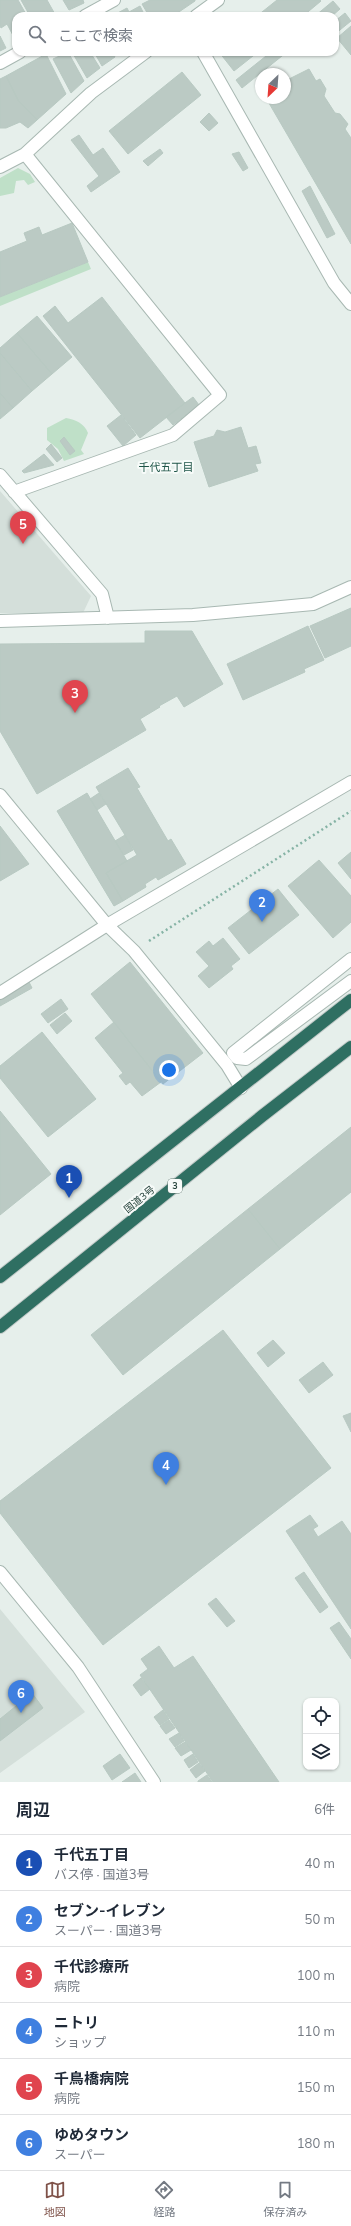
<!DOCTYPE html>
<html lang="ja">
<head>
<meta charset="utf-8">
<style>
  :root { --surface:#fff; --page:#f6f6f7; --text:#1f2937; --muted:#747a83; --line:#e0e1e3; --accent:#7f5249 }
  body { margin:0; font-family:Mulish,"Noto Sans JP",sans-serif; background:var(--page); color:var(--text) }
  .controls { position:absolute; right:12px; bottom:12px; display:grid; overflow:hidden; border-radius:8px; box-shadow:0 1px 3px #0004 }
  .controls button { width:36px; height:36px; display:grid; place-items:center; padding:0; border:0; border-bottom:1px solid var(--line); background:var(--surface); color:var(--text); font:20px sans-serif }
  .compass { position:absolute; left:255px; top:68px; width:36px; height:36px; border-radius:50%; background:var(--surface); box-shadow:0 1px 3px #0004; rotate:205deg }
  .you { position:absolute; left:169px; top:1070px; width:14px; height:14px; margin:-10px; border:3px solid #fff; border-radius:50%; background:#1a73e8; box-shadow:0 0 0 6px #1a73e833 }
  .badge { display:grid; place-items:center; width:26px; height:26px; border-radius:50%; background:var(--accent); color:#fff; font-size:13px; font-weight:700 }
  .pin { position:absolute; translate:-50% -33px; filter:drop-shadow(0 1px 2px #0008) }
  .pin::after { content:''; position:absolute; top:21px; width:14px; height:12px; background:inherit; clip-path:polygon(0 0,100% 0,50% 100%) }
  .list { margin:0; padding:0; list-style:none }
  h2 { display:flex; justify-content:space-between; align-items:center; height:52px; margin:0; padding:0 16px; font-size:17px }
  h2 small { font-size:13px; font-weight:400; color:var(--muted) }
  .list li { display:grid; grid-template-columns:26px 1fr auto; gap:12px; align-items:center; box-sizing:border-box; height:56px; padding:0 16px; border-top:1px solid var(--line) }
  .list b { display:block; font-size:15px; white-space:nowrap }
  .list p { margin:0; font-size:13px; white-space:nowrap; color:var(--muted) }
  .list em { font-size:13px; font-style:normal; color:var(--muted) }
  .icon { flex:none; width:22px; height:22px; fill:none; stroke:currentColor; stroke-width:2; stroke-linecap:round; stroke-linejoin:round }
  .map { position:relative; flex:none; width:351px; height:1782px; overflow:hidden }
  .search { position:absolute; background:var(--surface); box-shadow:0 1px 3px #0004; left:12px; right:12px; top:12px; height:44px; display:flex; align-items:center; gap:10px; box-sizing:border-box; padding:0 14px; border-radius:12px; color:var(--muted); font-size:15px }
  .sheet { height:388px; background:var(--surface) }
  nav { display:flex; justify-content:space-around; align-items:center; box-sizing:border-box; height:56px; border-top:1px solid var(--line); background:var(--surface); font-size:11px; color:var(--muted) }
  nav a { display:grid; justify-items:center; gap:2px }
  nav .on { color:var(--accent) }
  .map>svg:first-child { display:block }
  .built { fill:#d4dfda }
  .green { fill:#bfe0c8 }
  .building { fill:#bbcac4; stroke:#b8c9c2 }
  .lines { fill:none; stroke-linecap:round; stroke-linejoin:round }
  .minor-casing { stroke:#a8b8b2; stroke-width:14 }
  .highway-casing { stroke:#c2cac8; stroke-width:14 }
  .path { stroke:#86b3a5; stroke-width:2.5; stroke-dasharray:2 3; stroke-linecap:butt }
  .minor { stroke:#fff; stroke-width:12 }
  .highway { stroke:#2f6f62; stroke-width:12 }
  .labels { text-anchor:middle; stroke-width:4; stroke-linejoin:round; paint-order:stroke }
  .shield { fill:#f7fbf9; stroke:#637a73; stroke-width:1 }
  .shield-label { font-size:9px; font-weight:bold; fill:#24423a }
  .street-label { font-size:10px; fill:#24423a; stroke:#f7fbf9 }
  .neighbourhood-label { font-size:11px; fill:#1f5548; stroke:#f7fbf9 }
</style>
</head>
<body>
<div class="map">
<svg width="351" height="1782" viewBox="0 0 351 1782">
  <rect width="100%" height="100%" fill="#e6efeb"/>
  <!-- built -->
  <path class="built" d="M0,491L91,596L83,613H0Z
    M0,1609L85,1712L0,1773Z"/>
  <!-- green -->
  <path class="green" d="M18,168L30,174L35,182L28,185L24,180L16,181L14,193L0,196V178Z
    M88,262L91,269L0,306V297Z
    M66,418C76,420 84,423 88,433L81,450L84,454L64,461L58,449L47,440V428Z"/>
  <!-- building -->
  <path class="building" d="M0,0H18L27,16H16V41L7,24L1,28L0,26Z
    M21,0H47L56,16H30Z
    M63,0H83L84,3L69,10Z
    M150,0H195V1L173,16H149L142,4Z
    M277,0H320L321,1L303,16H257Z
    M333,1L340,9L332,16H315Z
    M140,6L145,16H112L127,8L129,12Z
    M345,13L351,21L335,34V21Z
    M351,26V55L337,38Z
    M0,36L6,48L0,51Z
    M68,52L84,81L71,93L53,59Z
    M72,52H90L100,68L87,78Z
    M94,52H112L115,57L102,66Z
    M219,52H258L234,71Z
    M271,52H287L242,88L236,80Z
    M46,54L66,94L37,120L18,100L6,76Z
    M309,69L316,81L320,79L326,89L324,96L335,113L340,114L348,124L345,129L351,138V244L266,98H285V77L287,80Z
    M182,72L201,95L128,154L109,131Z
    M6,76L18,100L37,120L28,128L20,122L6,128H0V79Z
    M209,113L218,123L209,131L200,122Z
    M79,135L93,155L103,148L120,172L91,192L87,186L99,176L71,140Z
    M160,149L163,153L148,166L143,161Z
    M239,152L248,168L243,171L232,154Z
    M310,186L335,234L327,238L302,191Z
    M72,223L88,262L0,297V252L27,241L24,233L39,227L42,235Z
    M102,297L185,403L140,438L43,316L55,306L68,323Z
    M37,316L72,357L52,374L17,333Z
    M17,333L52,374L32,391L0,353V348Z
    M0,353L32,391L13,408L0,393Z
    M0,393L13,408L0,419Z
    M193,397L199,405L173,425L166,417Z
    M121,415L136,435L123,446L107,426Z
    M241,427L248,448L256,446L261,463L255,464L258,471L209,487L194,442L214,436L217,430L225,432Z
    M64,437L75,451L70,455L60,441Z
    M51,444L62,458L57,462L46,449Z
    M44,454L54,465L24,473L22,471Z
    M351,608V646L325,658L310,626Z
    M308,626L324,660L304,669L305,672L243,700L227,664Z
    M145,631H192L223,684L184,707L177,696L159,706L160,707L140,719L146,730L37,794L0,731V644L145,643Z
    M128,768L140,787L137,788L168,841L171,839L186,864L158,880L156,877L145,884L146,887L123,901L106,873L137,855L96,787Z
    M87,793L127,861L106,873L123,901L114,906L57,811Z
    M99,793L106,804L97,810L90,799Z
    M0,826L29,864L0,881Z
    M125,835L133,850L124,855L115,841Z
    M351,852V879L338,863Z
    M319,860L351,896V922L333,938L288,886Z
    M278,889L299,915L249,954L228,928Z
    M223,938L240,959L231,966L233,969L209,988L198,976L209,966L196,952L209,941L213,946Z
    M130,962L203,1053L163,1084L91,994Z
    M29,982L32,988L0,1006V998Z
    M61,999L68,1009L48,1023L41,1014Z
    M65,1013L72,1021L57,1034L50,1025Z
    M114,1022L161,1082L142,1096L130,1082L126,1085L119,1076L123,1073L95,1038Z
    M42,1032L96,1099L48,1137L0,1078V1066Z
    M0,1111L51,1174L0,1215Z
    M351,1127V1192L280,1249L248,1209Z
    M248,1209L280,1249L123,1375L91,1335Z
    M223,1330L331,1468L103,1645L0,1513V1501Z
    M273,1340L285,1353L268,1367L257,1353Z
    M323,1362L333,1375L309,1393L299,1380Z
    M351,1413V1432L343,1416Z
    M310,1515L318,1526L313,1529L318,1537L342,1521L351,1534V1629L286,1531Z
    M304,1572L328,1607L320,1613L295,1578Z
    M216,1598L235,1621L227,1627L208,1604Z
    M339,1622L351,1639V1659L330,1628Z
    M159,1646L174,1668L193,1656L279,1782H213L140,1675L148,1669L141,1659Z
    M141,1678L150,1689L141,1696L133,1685Z
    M32,1693L43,1708L0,1741V1719Z
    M163,1710L169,1719L160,1725L154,1717Z
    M169,1720L175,1728L166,1734L160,1726Z
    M179,1733L184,1741L175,1747L169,1739Z
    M185,1742L191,1750L181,1756L175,1748Z
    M120,1754L130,1768L112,1780L103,1766Z
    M193,1754L198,1762L189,1768L184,1760Z
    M199,1763L205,1771L196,1778L190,1770Z
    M135,1773L141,1782H122Z
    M207,1775L212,1782H198V1781Z"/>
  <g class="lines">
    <!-- minor casing -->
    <g class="minor-casing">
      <path id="minor" d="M85,16L114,0
        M196,16L218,0
        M203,52L334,283L351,304
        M0,63L20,52
        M0,167L25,154L91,93L146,52
        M0,475L102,594L108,618
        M14,492L173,435L220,395L25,154
        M0,621L193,615L313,604L351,587
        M0,795L107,925L134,951L227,1065L241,1088
        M351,959L233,1053L237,1058L246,1059L351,981
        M0,993L107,925L351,782
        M0,1572L78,1667L154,1782"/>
    </g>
    <!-- highway casing -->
    <g class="highway-casing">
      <path id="highway" d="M0,1277L351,1000
        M0,1327L262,1116L351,1047"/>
    </g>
    <!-- path -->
    <path class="path" d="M149,941L351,811"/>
    <!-- minor -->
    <use href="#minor" class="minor"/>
    <!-- highway -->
    <use href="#highway" class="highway"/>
  </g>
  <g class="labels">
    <!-- shield labels -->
    <rect class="shield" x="168" y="1179" width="14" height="14" rx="3"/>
    <g class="shield-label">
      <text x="175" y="1189">3</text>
    </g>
    <!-- street labels -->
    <g class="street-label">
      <text transform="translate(139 1199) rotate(-39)" y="4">国道3号</text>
    </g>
    <!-- neighbourhood labels -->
    <g class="neighbourhood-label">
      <text x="166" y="471">千代五丁目</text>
    </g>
  </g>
</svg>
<div class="controls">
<button><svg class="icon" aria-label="locate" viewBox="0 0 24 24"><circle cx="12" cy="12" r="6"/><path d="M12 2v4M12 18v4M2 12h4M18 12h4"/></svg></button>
<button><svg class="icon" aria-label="layers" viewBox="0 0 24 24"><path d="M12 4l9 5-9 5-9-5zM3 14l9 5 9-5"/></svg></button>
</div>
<svg class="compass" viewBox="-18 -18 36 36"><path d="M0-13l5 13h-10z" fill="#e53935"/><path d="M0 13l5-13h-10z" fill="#747a83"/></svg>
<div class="you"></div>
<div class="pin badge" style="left:69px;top:1198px;background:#1a4fb4">1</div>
<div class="pin badge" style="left:262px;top:922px;background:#3f7fe0">2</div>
<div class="pin badge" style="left:75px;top:713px;background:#e0444e">3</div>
<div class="pin badge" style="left:166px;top:1485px;background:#3f7fe0">4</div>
<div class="pin badge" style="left:23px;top:544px;background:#e0444e">5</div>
<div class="pin badge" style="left:21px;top:1713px;background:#3f7fe0">6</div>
<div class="search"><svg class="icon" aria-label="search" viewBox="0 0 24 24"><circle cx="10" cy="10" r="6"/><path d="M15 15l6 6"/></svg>ここで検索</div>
</div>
<section class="sheet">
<h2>周辺<small>6件</small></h2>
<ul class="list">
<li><span class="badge" style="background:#1a4fb4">1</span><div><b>千代五丁目</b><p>バス停 · 国道3号</p></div><em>40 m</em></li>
<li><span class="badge" style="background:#3f7fe0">2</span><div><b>セブン-イレブン</b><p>スーパー · 国道3号</p></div><em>50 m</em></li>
<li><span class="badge" style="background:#e0444e">3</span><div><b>千代診療所</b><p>病院</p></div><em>100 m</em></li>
<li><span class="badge" style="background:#3f7fe0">4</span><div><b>ニトリ</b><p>ショップ</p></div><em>110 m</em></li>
<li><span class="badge" style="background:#e0444e">5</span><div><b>千鳥橋病院</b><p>病院</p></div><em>150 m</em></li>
<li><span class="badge" style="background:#3f7fe0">6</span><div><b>ゆめタウン</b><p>スーパー</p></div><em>180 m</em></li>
</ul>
</section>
<nav>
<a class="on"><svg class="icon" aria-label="map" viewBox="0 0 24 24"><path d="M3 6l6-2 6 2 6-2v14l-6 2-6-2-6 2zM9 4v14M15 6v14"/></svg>地図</a>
<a><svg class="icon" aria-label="directions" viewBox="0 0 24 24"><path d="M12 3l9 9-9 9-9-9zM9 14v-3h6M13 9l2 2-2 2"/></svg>経路</a>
<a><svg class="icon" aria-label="saved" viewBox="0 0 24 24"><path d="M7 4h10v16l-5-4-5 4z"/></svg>保存済み</a>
</nav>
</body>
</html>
